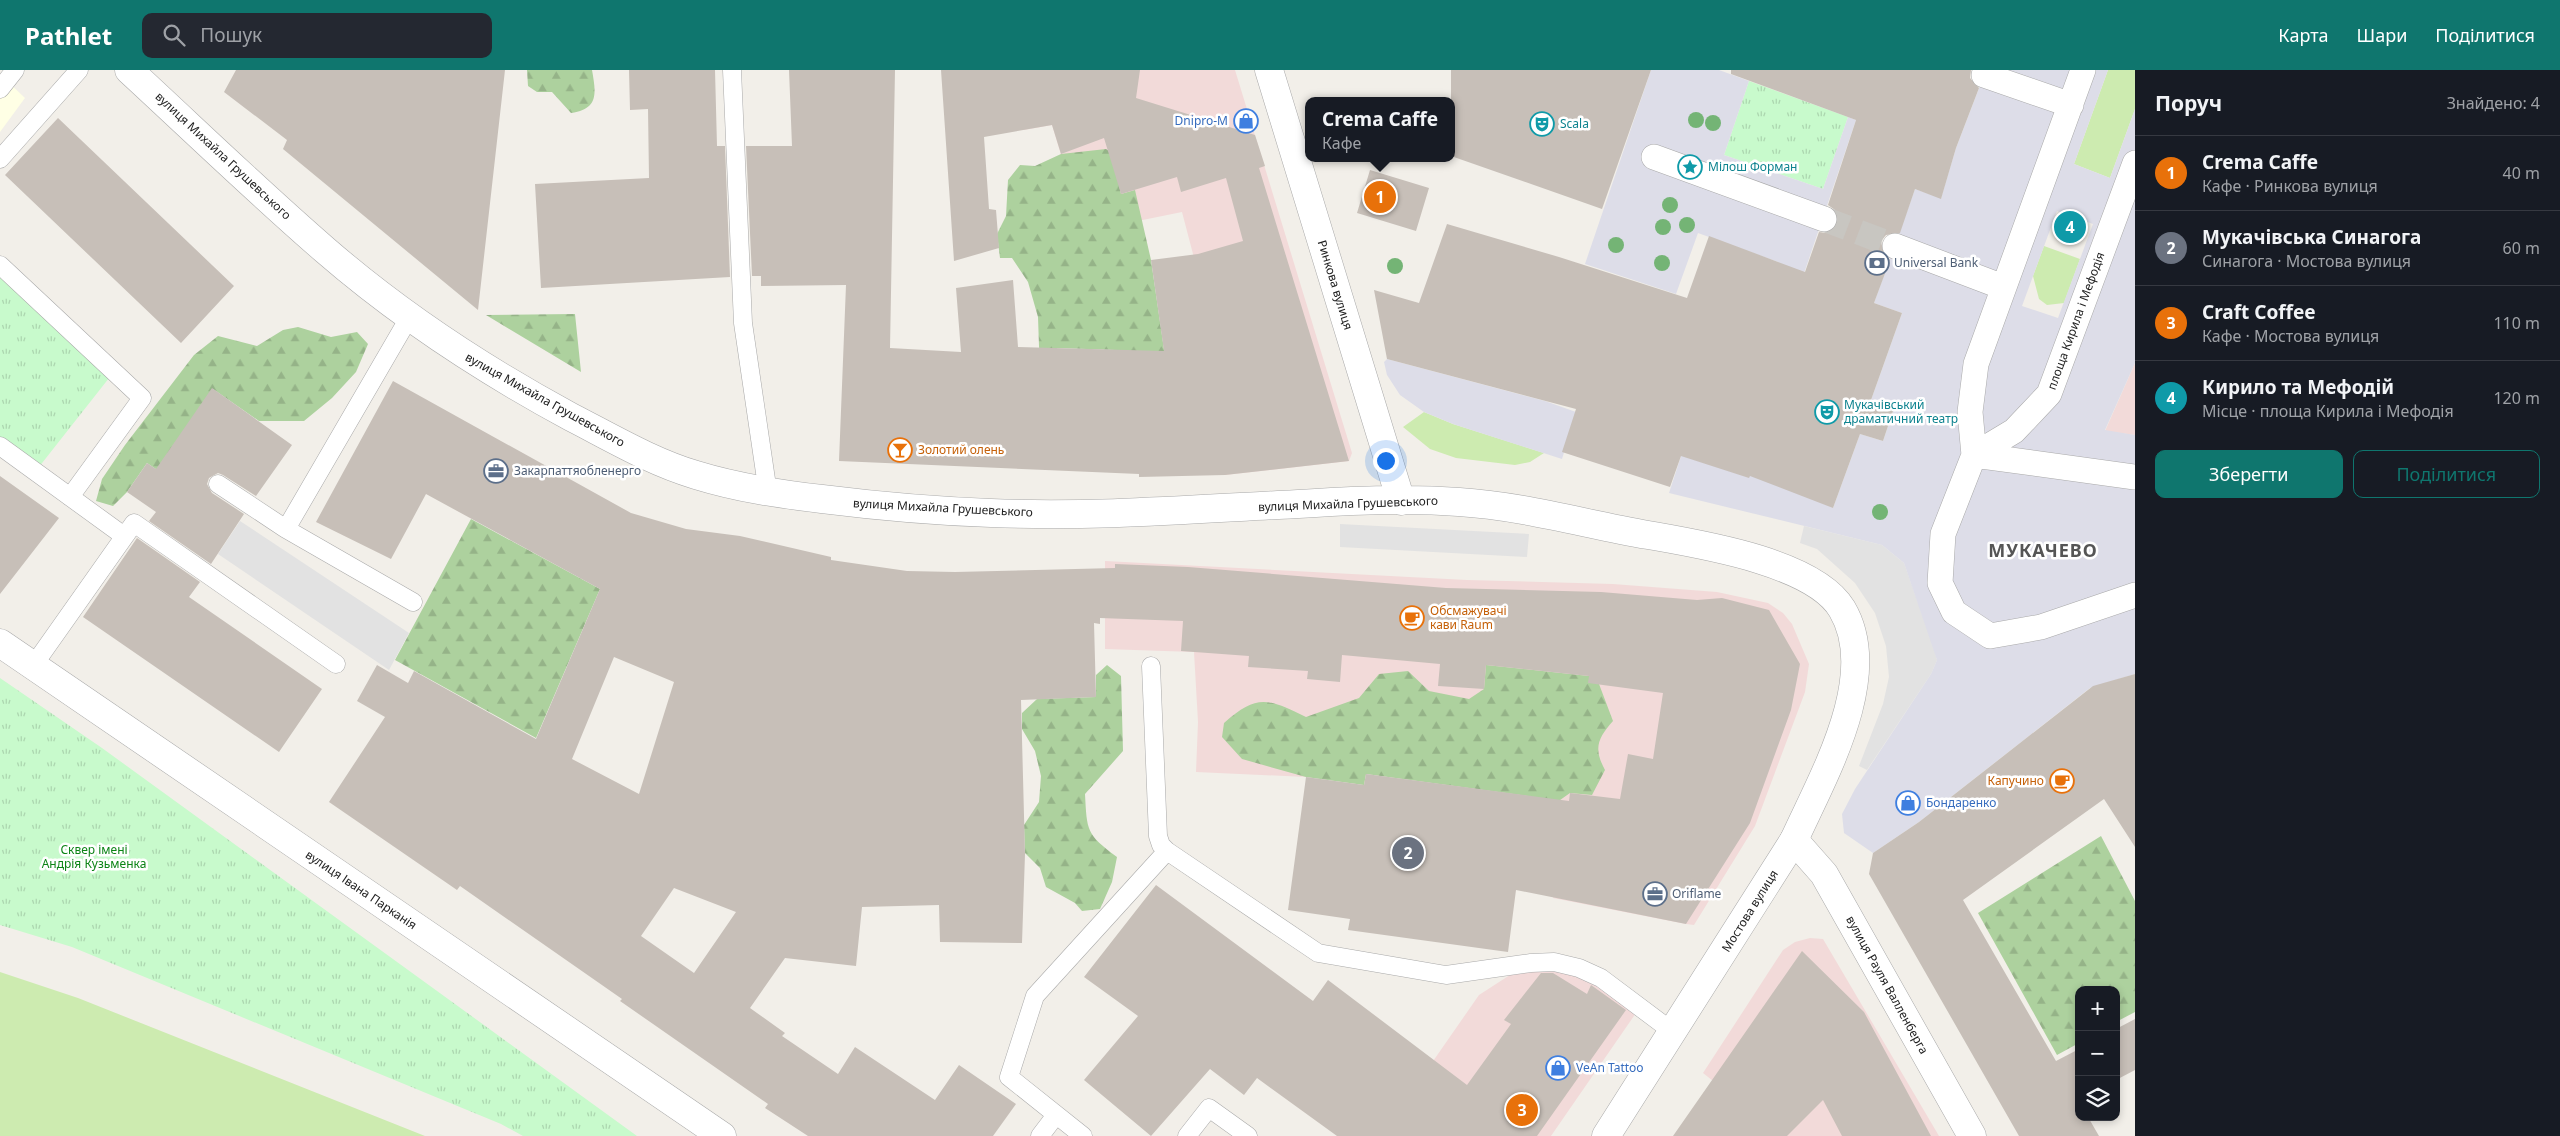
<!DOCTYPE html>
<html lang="uk">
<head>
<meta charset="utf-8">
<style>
  :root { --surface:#171b24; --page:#242831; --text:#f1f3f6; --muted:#9ea1a6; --line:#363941; --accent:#0f766e }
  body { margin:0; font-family:"Noto Sans",sans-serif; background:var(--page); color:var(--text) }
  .controls { position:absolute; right:15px; bottom:15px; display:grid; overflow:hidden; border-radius:10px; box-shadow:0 2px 8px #0003 }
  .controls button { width:45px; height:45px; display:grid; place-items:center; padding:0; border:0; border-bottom:1px solid var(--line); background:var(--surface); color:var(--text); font:25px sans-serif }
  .you { position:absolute; left:1385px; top:390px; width:18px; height:18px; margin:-12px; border:4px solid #fff; border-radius:50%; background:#1a73e8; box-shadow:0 0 0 8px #1a73e833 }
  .badge { display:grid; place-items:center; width:32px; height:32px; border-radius:50%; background:var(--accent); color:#fff; font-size:16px; font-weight:700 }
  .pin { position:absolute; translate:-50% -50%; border:2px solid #fff; box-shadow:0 1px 5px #0006 }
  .popup { position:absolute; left:1305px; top:27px; width:150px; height:65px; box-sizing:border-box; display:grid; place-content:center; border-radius:10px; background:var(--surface); filter:drop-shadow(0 1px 4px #0005); font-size:16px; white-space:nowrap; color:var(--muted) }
  .popup b { font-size:19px; color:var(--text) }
  .popup::after { content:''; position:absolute; left:50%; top:100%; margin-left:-10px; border:10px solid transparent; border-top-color:var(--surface) }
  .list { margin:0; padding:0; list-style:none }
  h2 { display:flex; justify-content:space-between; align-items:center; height:65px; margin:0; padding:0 20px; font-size:21px }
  h2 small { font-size:16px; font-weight:400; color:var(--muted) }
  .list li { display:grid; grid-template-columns:32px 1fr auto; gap:15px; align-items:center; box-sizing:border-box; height:75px; padding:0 20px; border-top:1px solid var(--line) }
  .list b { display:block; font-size:19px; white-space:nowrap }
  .list p { margin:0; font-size:16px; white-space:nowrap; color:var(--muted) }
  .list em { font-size:16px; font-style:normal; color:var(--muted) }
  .actions { display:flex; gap:10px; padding:15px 20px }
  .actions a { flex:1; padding:11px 0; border:1px solid var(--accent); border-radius:10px; text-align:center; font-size:18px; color:var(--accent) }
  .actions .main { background:var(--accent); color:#fff }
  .icon { flex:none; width:28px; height:28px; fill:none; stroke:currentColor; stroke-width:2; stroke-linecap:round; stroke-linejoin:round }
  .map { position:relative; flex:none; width:2135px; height:1066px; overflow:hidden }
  header { display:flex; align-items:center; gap:30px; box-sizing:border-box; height:70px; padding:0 25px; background:var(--accent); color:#fff }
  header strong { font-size:24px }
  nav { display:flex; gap:28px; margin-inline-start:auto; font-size:18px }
  .search { width:350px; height:45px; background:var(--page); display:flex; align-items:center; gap:12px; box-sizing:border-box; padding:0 18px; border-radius:10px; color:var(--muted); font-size:19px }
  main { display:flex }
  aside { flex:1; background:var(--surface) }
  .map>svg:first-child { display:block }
  .commercial { fill:#f2dad9 }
  .education { fill:#ffffe5 }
  .grass { fill:#cdebb0 }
  .forest { fill:url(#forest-firs) }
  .park { fill:url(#park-tufts) }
  .parking { fill:#e2e2e2 }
  .plaza { fill:#dddde8; fill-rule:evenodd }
  .building { fill:#c7bfb8; fill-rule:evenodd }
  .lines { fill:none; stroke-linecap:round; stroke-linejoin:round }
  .pedestrian-tunnel { stroke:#c8c6c1; stroke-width:25; stroke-dasharray:25 12; stroke-linecap:butt }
  .service-casing { stroke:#a9a9a9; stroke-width:19 }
  .pedestrian-casing { stroke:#a9a9a9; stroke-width:26 }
  .minor-casing { stroke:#a9a9a9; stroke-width:29 }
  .tertiary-casing { stroke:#a9a9a9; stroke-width:29 }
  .service { stroke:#fff; stroke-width:18 }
  .pedestrian { stroke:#fff; stroke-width:25 }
  .minor { stroke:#fff; stroke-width:28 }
  .tertiary { stroke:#fff; stroke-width:28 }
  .tree { fill:#74b475 }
  .labels { text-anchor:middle; stroke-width:5; stroke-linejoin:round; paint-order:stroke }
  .shop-label { font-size:12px; fill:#366cbe; stroke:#fff; text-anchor:start }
  .culture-label { font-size:12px; fill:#0d838f; stroke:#fff; text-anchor:start }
  .street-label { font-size:12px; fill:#222; stroke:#fff }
  .service-label { font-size:12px; fill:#4e5e75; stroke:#fff; text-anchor:start }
  .food-label { font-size:12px; fill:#c56008; stroke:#fff; text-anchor:start }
  .park-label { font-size:12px; fill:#0c8416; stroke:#fff }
  .district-label { font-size:18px; font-weight:bold; letter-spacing:1px; fill:#555; stroke:#fff }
</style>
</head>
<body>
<header>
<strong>Pathlet</strong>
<div class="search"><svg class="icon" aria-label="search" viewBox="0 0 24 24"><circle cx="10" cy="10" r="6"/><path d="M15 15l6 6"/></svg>Пошук</div>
<nav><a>Карта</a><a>Шари</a><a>Поділитися</a></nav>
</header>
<main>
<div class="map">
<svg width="2135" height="1066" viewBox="0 0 2135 1066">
  <defs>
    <pattern id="forest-firs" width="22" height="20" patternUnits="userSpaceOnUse" patternTransform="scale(1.25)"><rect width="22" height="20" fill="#add19e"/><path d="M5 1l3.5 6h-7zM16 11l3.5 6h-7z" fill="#95b388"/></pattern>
    <pattern id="park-tufts" width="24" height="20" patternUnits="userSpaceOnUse" patternTransform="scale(1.25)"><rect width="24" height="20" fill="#c8facc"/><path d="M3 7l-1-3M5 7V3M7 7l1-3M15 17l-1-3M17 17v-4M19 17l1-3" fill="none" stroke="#acd6af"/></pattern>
  </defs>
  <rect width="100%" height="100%" fill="#f2efe9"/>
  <!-- commercial -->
  <path class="commercial" d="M1008,0H1235L1352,383L1349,391L1225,405L1219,332L1211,282L1193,184L1182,142L1123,154L1068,108L1052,55L1024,60Z
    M2135,293V365L2105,361Z
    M1105,491L1467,510L1613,514L1717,522L1768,533L1783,543L1792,554L1809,594L1805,622L1755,756L1694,855L1686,854L1553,828L1569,732L1366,704L1364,715L1306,707L1196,702L1198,652L1194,582L1105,579Z
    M1810,868L1823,869L1939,1066H1782L1703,1003L1783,880L1795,872Z
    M1555,896L1589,909L1636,943L1551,1066H1381L1479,925L1513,903Z"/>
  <!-- education -->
  <path class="education" d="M0,4L25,28L0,62Z"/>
  <!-- grass -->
  <path class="grass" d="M2108,0H2135V39L2110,108L2074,94Z
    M2044,176L2080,189L2064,233L2047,235L2039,229L2033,206Z
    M1424,342L1453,354L1544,383L1530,392L1515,395L1456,388L1430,379L1403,357Z
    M0,902L78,928L425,1066H0Z"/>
  <!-- forest -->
  <path class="forest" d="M527,0H592C596,23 599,39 571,43L552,22H537L528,16Z
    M1106,79L1112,83L1121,124L1135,120L1151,190L1167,300L1115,280L1057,278L1041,334L1038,247L1028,212L1012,188H1000L997,164L1006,146L1008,110L1020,95L1035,96L1061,84Z
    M575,244L581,302L486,245Z
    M298,257L331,267L357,262L368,274L356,302L332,328L304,351H259L213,319L191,423L147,393L127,422L113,436L96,431L102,409L125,375L194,285L218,266L257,276L283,260Z
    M471,449L600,519L536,668L395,590Z
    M1107,595L1121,606L1123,681L1085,724C1087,761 1086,764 1117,787L1112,812L1100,839L1082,841L1075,833L1046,817L1040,798L1025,783L1024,755L1039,732L1041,706L1035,681L1022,659V643L1037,629L1096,627V605Z
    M1486,595L1589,606L1599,614L1613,651C1598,668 1593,678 1605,700L1592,725L1570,723L1553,735L1528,726L1366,704L1364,715L1306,707L1242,689L1222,667L1224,653C1257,624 1267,628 1306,647L1359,628L1379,604L1408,601L1429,621L1469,629L1484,619Z
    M2101,766L2135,831V942L2116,952V920H2079V973L2057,985L1978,843Z"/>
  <!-- park -->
  <path class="park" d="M1749,11L1848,47L1823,119L1724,85Z
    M0,195L113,303L35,402L0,376Z
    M0,608L102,678L637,1066H523L501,1054L72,877L0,855Z"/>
  <!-- parking -->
  <path class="parking" d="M240,451L409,563L389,600L218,484Z
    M1340,454L1529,464L1527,487L1340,477Z
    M1804,456L1882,475L1904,493L1934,578L1937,590L1931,604L1867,700L1859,696L1883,634L1889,607L1886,576L1875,543L1855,513L1817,479L1800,473Z"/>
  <!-- plaza -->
  <path class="plaza" d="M1651,0H1719L1749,11L1724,85L1823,119L1848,47L1856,50L1797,224L1778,192L1698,163L1676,224L1585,194Z
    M1986,0H2108L2074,94L2110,108L2135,39V293L2105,360L2135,365V604L2090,618L1919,752L1873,783L1844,763L1842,744L1855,719L1931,604L1937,590L1904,493L1882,475L1669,423L1685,374L1754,394L1833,438L1860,364L1883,371L1894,338L1871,330L1902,243L1874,233L1915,119L1941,128L1956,78ZM2057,141L2093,154L2058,248L2022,236Z
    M1387,289L1545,331L1576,342L1562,389L1453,354L1424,342L1400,325L1387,305L1384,292Z"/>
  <!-- building -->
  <path class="building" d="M236,0H505L478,240L283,79L287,70L224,22Z
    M629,0H715L717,76H725L730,207L541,218L535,114L649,108L648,39L630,40Z
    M789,0H895L890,278L961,282L956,218L1013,210L1018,277L1164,281L1151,190L1198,184L1243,171L1226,108L1181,122L1177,107L1121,124L1104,68L1061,84L1052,55L984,67L989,139L996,140L999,178L954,191L941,0H1140L1136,28L1255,65L1265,96L1259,98L1349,391L1225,405L1139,407V404L839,391L846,215L761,216V206H752L746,76H792Z
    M1451,0H1651L1602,139L1451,86Z
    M1731,0H1971L1970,8L1979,18L1956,78L1941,129L1915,119L1900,163L1886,165L1881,171L1884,185L1890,190L1874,233L1902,243L1871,330L1894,338L1883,371L1860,364L1833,438L1750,406L1749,408L1681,386L1670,417L1562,382L1576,339L1387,289L1374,220L1419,233L1447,154L1559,187L1687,228L1709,166L1805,202L1819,162L1826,163L1833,160L1838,153L1835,140L1828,135L1856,50L1731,4Z
    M58,48L234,216L181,273L5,105Z
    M1370,100L1429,118L1416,161L1357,143Z
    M393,311L631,443L686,459L740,466L831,487V490L907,501L955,502L1115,498V494L1188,497L1446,518L1601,522L1697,530L1722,528L1769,540L1800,594L1791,640L1750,753L1686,854L1516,820L1508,882L1348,860L1350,849L1288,840L1306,707L1364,715L1366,704L1569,731L1570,723L1620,729L1628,684L1653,689L1663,623L1588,613L1589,606L1486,595L1484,619L1438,616L1440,594L1342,585L1340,612L1307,609L1308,601L1248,597L1249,586L1181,581L1183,551L1100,548V554L1094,553L1096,627L1021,630L1025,784L1022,873L940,872L939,835L862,837L856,896L785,888L750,938L785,963L782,966L838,1004L855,977L935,1030L959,995L1016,1034L993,1066H808L765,1038L768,1034L620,931L622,929L460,816L457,820L329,732L385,647L357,631L377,595L408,613L414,601L536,669L600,519L426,424L391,489L316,452ZM614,587L674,612L639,724L572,689ZM674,818L736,842L694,903L641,866Z
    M212,318L292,375L256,426L223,405L218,403L209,408L207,414L212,423L244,444L211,494L149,451L156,442L127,422L147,393L156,399Z
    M0,406L59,448L0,524Z
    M137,468L200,512L189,527L322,619L279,682L83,547Z
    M2135,604V777L2104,729L1963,830L2056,991L2079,979V1047H2088L2099,1066H2019L1869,804L1873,783L1919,752L2093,616Z
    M1156,815L1313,931L1328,910L1467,1015L1511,954L1504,950L1541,903H1553L1587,924L1591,915L1626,940L1537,1066H1337L1257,1008L1244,1025L1210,999L1151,1066L1084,1010L1138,946L1084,907Z
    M1802,881L1864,942L1931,1066H1842L1823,1030L1787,1066H1673Z
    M2135,949V1000L2116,1010V959Z"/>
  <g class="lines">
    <!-- pedestrian-tunnel -->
    <path class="pedestrian-tunnel" d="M1824,149L1895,176"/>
    <!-- service casing -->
    <g class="service-casing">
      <path id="service" d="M732,0L743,253L768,423
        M0,19L15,0
        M0,89L79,0
        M0,195L142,328L70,427
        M410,246L286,459L413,532
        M0,376L124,466
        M218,414L286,459
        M33,596L134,453L336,594
        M1151,596L1158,766L1161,775L1167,781L1318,883L1446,905L1531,893L1554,892L1579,898L1601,908L1673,962
        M1040,1066L1056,1045
        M1083,1066L1009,1007L1035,926L1167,781
        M1187,1066L1209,1038L1248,1066"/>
    </g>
    <!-- pedestrian casing -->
    <g class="pedestrian-casing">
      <path id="pedestrian" d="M2083,0L1976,294L1970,342L1974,385L2014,361L2049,324L2135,93
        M1984,5L2071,35
        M1654,87L1824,149
        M1895,176L2003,217
        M2135,407L1974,385L1943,464L1940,513L1954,542L1990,566L2041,557L2135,525"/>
    </g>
    <!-- minor casing -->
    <g class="minor-casing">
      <path id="minor" d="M129,0C194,60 258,122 325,180C400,245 484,300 571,347C612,368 652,392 696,405C738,418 779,424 822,429C878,436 934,441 991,443C1087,447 1183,440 1278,435C1338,432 1399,427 1459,432C1523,436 1585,454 1648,465C1699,474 1814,492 1842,539C1882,606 1822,708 1794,770
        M1269,0L1401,431
        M0,573L722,1066"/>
    </g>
    <!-- tertiary casing -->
    <g class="tertiary-casing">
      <path id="tertiary" d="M1606,1066L1794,770L1824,804L1972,1066"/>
    </g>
    <!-- service -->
    <use href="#service" class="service"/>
    <!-- pedestrian -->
    <use href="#pedestrian" class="pedestrian"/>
    <!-- minor -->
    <use href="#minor" class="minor"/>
    <!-- tertiary -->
    <use href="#tertiary" class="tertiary"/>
  </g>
  <!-- trees -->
  <g class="tree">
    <circle cx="1696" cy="50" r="8"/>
    <circle cx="1713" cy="53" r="8"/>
    <circle cx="1670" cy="135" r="8"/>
    <circle cx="1687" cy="155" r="8"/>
    <circle cx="1663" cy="157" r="8"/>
    <circle cx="1616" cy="175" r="8"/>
    <circle cx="1662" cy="193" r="8"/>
    <circle cx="1395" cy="196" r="8"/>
    <circle cx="1880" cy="442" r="8"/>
  </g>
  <!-- icons -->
  <defs>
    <g id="shop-ring" transform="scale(1.25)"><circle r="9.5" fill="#fff" stroke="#3f7fe0" stroke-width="1.5"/><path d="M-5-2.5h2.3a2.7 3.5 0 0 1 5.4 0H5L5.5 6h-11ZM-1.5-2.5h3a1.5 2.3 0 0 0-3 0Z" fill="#3f7fe0"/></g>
    <g id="theatre-ring" transform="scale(1.25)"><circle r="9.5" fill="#fff" stroke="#0f9aa8" stroke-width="1.5"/><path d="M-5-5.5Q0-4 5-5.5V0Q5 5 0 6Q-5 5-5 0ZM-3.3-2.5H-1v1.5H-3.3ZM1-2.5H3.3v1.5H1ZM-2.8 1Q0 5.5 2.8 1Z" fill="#0f9aa8"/></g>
    <g id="sight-ring" transform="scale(1.25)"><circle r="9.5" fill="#fff" stroke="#0f9aa8" stroke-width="1.5"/><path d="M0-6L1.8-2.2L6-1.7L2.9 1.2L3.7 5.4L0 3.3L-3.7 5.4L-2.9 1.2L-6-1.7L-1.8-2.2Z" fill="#0f9aa8"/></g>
    <g id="bank-ring" transform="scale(1.25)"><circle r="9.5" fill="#fff" stroke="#5c6f8a" stroke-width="1.5"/><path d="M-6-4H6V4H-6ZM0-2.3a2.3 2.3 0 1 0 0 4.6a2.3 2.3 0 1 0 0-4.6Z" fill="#5c6f8a"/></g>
    <g id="bar-ring" transform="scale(1.25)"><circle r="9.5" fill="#fff" stroke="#e8710a" stroke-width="1.5"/><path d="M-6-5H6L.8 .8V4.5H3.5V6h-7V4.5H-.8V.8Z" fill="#e8710a"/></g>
    <g id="office-ring" transform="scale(1.25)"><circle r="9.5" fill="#fff" stroke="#5c6f8a" stroke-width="1.5"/><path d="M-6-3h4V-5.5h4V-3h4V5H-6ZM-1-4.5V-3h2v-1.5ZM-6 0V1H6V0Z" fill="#5c6f8a"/></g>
    <g id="cafe-ring" transform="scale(1.25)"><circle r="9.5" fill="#fff" stroke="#e8710a" stroke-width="1.5"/><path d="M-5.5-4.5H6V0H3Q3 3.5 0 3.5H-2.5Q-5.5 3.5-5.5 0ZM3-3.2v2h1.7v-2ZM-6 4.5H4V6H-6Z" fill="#e8710a"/></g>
  </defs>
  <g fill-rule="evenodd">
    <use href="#shop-ring" x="1246" y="51"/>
    <use href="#theatre-ring" x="1542" y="54"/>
    <use href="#sight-ring" x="1690" y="97"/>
    <use href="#bank-ring" x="1877" y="193"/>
    <use href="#theatre-ring" x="1827" y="342"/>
    <use href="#bar-ring" x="900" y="380"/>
    <use href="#office-ring" x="496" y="401"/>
    <use href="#cafe-ring" x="1412" y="548"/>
    <use href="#cafe-ring" x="2062" y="711"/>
    <use href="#shop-ring" x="1908" y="733"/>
    <use href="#office-ring" x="1655" y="824"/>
    <use href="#shop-ring" x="1558" y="998"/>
  </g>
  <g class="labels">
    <!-- shop labels -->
    <g class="shop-label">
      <text x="1228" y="55" text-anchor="end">Dnipro-M</text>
      <text x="1926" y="737">Бондаренко</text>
      <text x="1576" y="1002">VeAn Tattoo</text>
    </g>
    <!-- culture labels -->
    <g class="culture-label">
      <text x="1560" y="58">Scala</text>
      <text x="1708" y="101">Мілош Форман</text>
      <text x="1844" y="339">Мукачівський<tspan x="1844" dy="14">драматичний театр</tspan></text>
    </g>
    <!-- street labels -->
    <g class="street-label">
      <text transform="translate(223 86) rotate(43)" y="4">вулиця Михайла Грушевського</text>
      <text transform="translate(1335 215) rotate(73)" y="4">Ринкова вулиця</text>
      <text transform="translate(2076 251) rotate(-70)" y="4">площа Кирила і Мефодія</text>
      <text transform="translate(545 330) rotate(29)" y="4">вулиця Михайла Грушевського</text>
      <text transform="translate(1348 434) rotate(-2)" y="4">вулиця Михайла Грушевського</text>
      <text transform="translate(943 438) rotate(3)" y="4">вулиця Михайла Грушевського</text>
      <text transform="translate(361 820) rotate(34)" y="4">вулиця Івана Парканія</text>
      <text transform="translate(1750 841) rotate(-58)" y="4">Мостова вулиця</text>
      <text transform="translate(1887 915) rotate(61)" y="4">вулиця Рауля Валленберга</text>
    </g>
    <!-- service labels -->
    <g class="service-label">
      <text x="1894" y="197">Universal Bank</text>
      <text x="514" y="405">Закарпаттяобленерго</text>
      <text x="1672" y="828">Oriflame</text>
    </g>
    <!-- food labels -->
    <g class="food-label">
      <text x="918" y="384">Золотий олень</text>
      <text x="1430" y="545">Обсмажувачі<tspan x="1430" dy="14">кави Raum</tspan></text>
      <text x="2044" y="715" text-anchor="end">Капучино</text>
    </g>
    <!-- park labels -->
    <g class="park-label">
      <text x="94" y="784">Сквер імені<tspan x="94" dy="14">Андрія Кузьменка</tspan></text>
    </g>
    <!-- district labels -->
    <g class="district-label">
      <text x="2043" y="487">МУКАЧЕВО</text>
    </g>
  </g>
</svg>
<div class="controls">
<button>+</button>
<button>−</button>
<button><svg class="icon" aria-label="layers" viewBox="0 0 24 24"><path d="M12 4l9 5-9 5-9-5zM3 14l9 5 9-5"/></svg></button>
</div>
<div class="you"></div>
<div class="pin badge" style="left:1380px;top:127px;background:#e8710a">1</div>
<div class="popup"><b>Crema Caffe</b>Кафе</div>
<div class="pin badge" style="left:1408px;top:783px;background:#6b7280">2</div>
<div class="pin badge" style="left:1522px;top:1040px;background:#e8710a">3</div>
<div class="pin badge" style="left:2070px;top:157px;background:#0f9aa8">4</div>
</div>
<aside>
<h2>Поруч<small>Знайдено: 4</small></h2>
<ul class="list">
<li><span class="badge" style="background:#e8710a">1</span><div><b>Crema Caffe</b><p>Кафе · Ринкова вулиця</p></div><em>40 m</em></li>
<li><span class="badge" style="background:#6b7280">2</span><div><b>Мукачівська Синагога</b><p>Синагога · Мостова вулиця</p></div><em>60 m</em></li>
<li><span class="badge" style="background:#e8710a">3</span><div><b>Craft Coffee</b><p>Кафе · Мостова вулиця</p></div><em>110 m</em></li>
<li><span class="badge" style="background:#0f9aa8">4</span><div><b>Кирило та Мефодій</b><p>Місце · площа Кирила і Мефодія</p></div><em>120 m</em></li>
</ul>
<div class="actions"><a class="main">Зберегти</a><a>Поділитися</a></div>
</aside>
</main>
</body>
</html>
